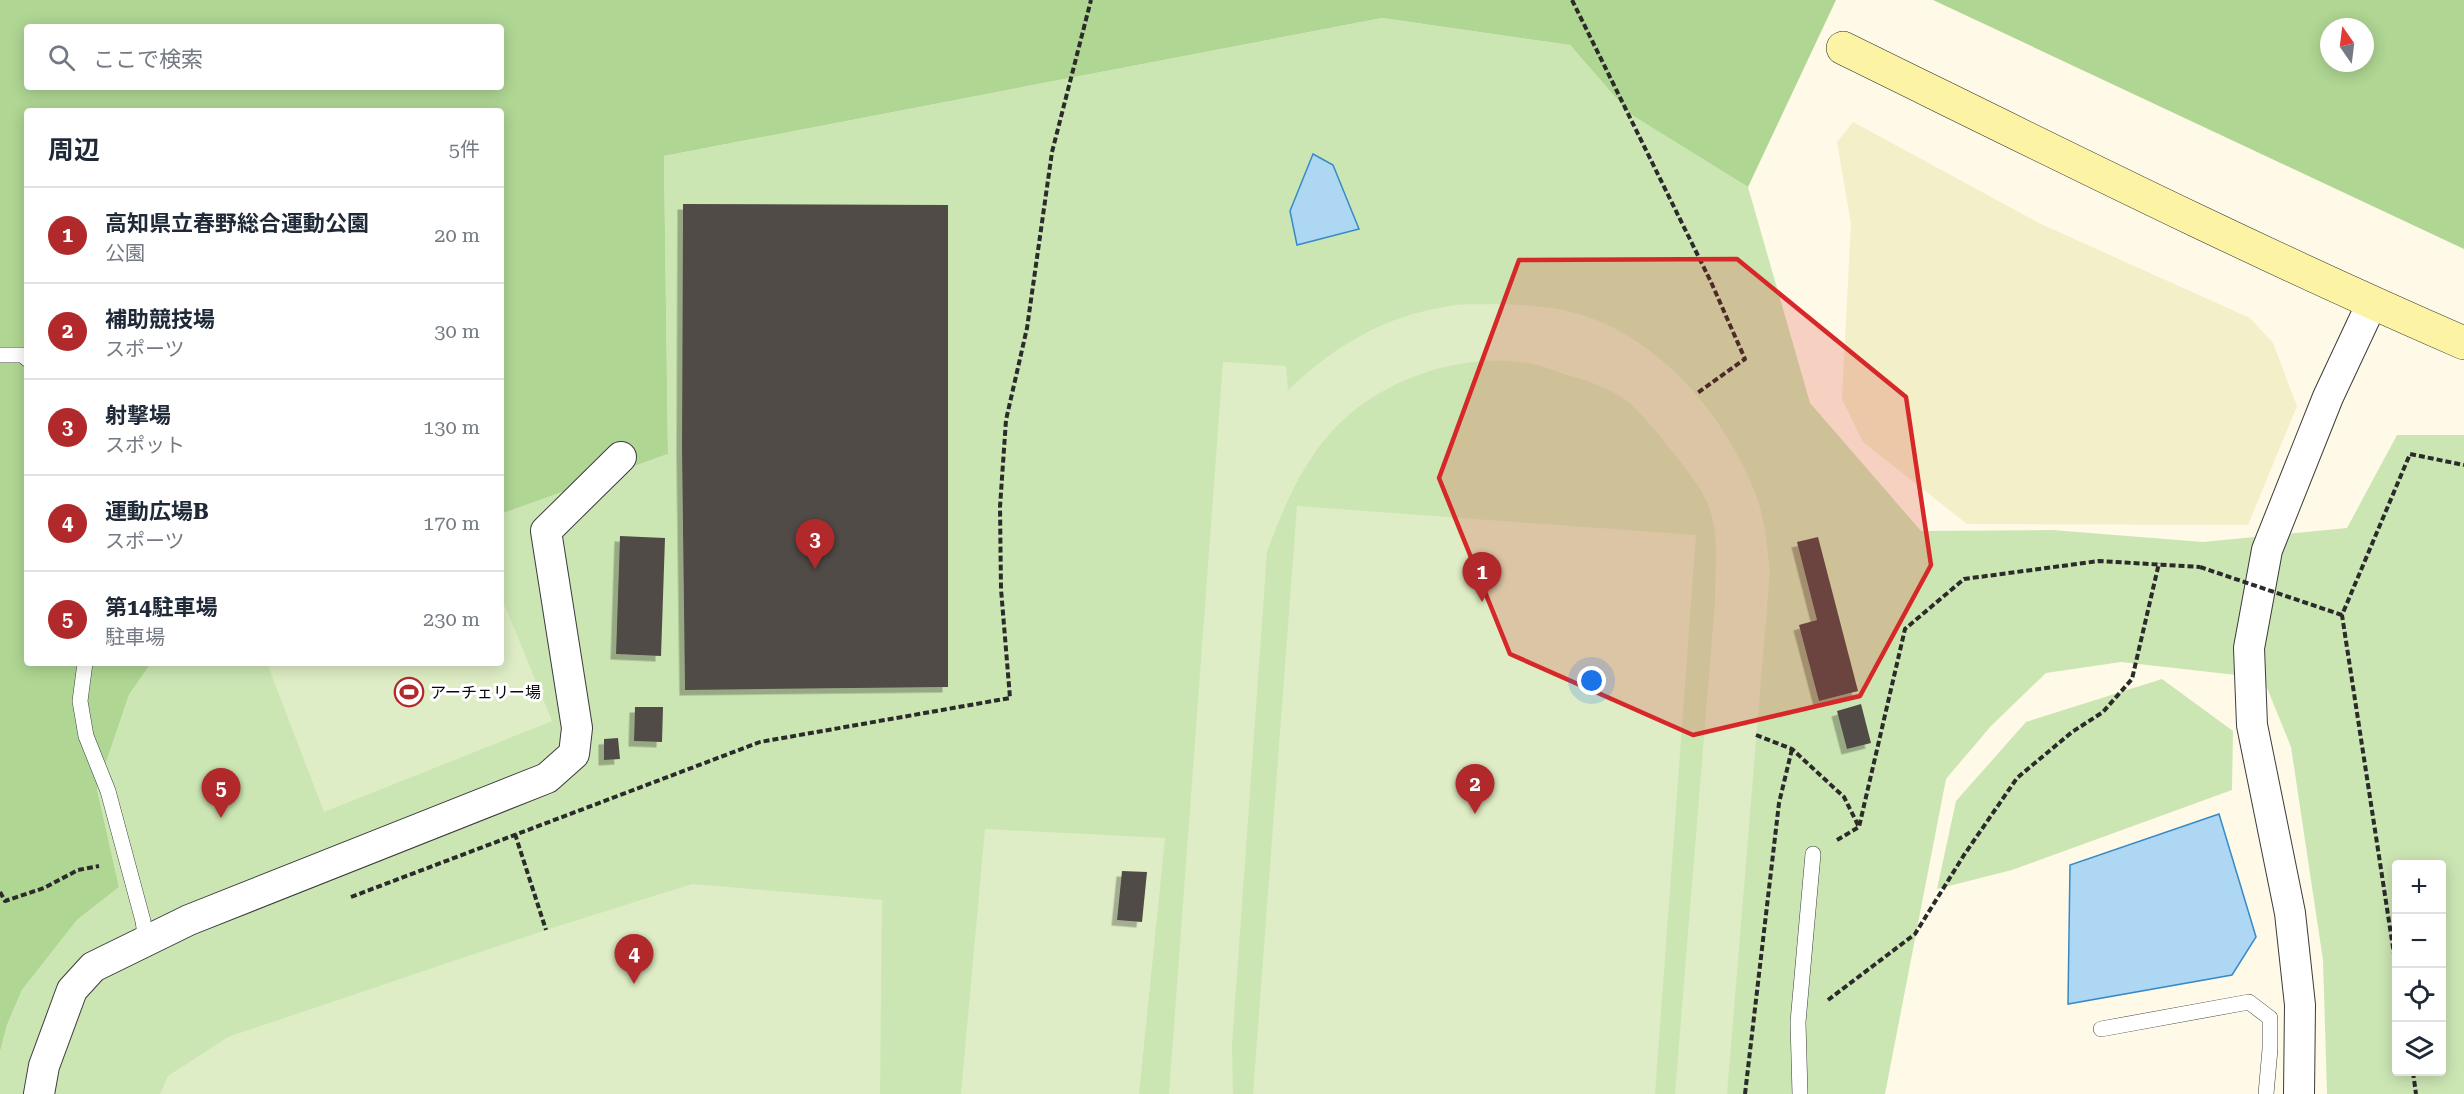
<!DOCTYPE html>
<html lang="ja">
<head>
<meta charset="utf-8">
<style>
  :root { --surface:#fff; --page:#f6f6f7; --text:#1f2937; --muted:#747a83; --line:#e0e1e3; --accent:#b2292c }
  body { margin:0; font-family:"Roboto Serif","Noto Sans JP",serif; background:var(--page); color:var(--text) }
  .controls { position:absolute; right:18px; bottom:18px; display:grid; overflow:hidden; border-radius:6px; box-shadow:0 3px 15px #0003 }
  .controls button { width:54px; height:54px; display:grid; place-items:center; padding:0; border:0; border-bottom:2px solid var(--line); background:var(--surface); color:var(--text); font:30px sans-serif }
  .compass { position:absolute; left:2320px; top:18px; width:54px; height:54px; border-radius:50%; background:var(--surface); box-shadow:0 3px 15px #0003; rotate:346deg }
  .you { position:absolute; left:1592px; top:681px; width:21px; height:21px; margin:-15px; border:4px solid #fff; border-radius:50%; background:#1a73e8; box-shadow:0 0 0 9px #1a73e833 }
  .badge { display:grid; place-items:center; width:39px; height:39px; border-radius:50%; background:var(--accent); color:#fff; font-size:20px; font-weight:700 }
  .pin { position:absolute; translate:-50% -50px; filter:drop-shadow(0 2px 3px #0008) }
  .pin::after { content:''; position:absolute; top:32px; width:21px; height:18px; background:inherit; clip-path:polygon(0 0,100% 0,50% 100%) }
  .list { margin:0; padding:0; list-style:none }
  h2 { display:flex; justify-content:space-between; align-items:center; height:78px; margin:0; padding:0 24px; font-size:26px }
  h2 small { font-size:20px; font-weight:400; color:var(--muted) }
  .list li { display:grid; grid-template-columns:39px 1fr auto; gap:18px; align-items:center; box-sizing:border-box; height:96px; padding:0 24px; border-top:2px solid var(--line) }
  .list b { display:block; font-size:22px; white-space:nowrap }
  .list p { margin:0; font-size:20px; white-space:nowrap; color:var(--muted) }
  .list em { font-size:20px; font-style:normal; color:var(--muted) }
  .icon { flex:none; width:33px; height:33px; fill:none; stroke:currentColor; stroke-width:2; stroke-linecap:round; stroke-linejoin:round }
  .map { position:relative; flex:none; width:2464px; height:1094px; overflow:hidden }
  .search { position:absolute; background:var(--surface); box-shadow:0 3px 15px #0003; left:24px; top:24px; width:480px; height:66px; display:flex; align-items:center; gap:15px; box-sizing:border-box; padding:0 21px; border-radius:6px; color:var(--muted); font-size:22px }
  .panel { position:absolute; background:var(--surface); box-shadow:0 3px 15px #0003; left:24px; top:108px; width:480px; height:558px; border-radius:6px }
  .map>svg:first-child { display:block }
  .farmland { fill:#f2efc9 }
  .green { fill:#cce6b3; fill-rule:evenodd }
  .forest { fill:#afd693; fill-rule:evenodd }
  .pitch { fill:#deedc5 }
  .water { fill:#aed7f3; stroke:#388ac7; stroke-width:1.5 }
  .building { fill:#514b46; filter:url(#shadow) }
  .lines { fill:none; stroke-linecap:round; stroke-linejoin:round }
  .lane-casing { stroke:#3c3c3c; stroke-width:16 }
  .street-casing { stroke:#3c3c3c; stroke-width:32 }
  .secondary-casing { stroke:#2b2b2b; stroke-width:34 }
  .path { stroke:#2b2b2b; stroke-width:4; stroke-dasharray:6 3; stroke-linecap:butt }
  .lane { stroke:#fff; stroke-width:15 }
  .street { stroke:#fff; stroke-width:30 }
  .secondary { stroke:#fcf4a4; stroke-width:33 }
  .path-bridge { stroke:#2b2b2b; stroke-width:4; stroke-dasharray:6 3; stroke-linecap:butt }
  .marked { fill:#d62828; fill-opacity:0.2; stroke:#d62828; stroke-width:4.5; stroke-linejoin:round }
  .labels { text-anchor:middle; stroke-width:6; stroke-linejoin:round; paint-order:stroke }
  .poi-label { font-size:16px; fill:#090909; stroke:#fff; text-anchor:start }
</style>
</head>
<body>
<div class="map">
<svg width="2464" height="1094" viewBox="0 0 2464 1094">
  <defs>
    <filter id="shadow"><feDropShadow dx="-5.5" dy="5.5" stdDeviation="0" flood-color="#0004"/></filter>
  </defs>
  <rect width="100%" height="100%" fill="#fefae7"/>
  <!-- farmland -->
  <path class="farmland" d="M1853,122L2041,224L2250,318L2273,343L2297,406L2248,525L1967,524L1863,442L1842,399L1851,224L1837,142Z"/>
  <!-- green -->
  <path class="green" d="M1382,18L1570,45L1630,114L1748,187L1810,403L1921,531L2052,530L2203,542L2347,528L2397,435H2464V1094H2327L2323,960L2291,747L2263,678L2121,662L2046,673L1991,726L1946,779L1885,1094H0V1052L7,1025L22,990L77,920L119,887L97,789L129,695L151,663H501V514L668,454L664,156ZM2396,864H2442V1072H2396Z
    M2162,679L2233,731L2232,790L2012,870L1937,889L1956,801L2026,722Z"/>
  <!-- forest -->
  <path class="forest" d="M0,0H1836L1748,187L1630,114L1570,45L1382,18L664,156L668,454L501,514V111H27V663H151L129,695L97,789L119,887L77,920L22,990L7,1025L0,1052ZM27,27H501V87H27Z
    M1933,0H2464V249ZM2329,27H2365V63H2329Z"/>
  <!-- pitch -->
  <path class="pitch" d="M1497,304C1524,305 1552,306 1579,314C1661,339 1726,416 1756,495C1765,519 1767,546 1770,571L1727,1094H1675L1715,601C1715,569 1720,532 1707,502C1698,483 1684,466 1671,450C1658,434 1644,416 1629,403C1611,388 1589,381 1567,375C1555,371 1541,365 1528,363C1467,354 1406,372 1357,408C1311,443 1286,499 1267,552L1232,1045L1233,1094H1169L1223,362L1286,366L1288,390C1336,345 1384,316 1450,306C1465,303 1482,305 1497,304Z
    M1297,506L1696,535L1655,1094H1253Z
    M501,596L552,721L324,812L267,663H501Z
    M985,829L1165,838L1139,1094H961Z
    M692,884L882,900L880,1094H160L168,1076L228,1037L546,930Z"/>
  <!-- water -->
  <path class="water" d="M1313,154L1333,165L1359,229L1297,245L1290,211Z
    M2219,814L2256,937L2232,975L2068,1004L2070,865Z"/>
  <!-- building -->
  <path class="building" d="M683,204L948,205V687L685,690L682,449Z
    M620,536L665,538L661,656L616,654Z
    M1818,537L1858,691L1819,701L1799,625L1817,620L1797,542Z
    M1861,704L1871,743L1847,749L1837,711Z
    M635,707H663L662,742L634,741Z
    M618,738L620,759L604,760V739Z
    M1122,871L1147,872L1142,922L1117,920Z"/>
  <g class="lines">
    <!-- lane casing -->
    <g class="lane-casing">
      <path id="lane" d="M0,355H23L27,359
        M85,663L80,701L86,736L108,791L143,921L146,941
        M2101,1029L2249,1002L2270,1018V1049L2266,1094
        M1800,1094L1798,1022L1813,854"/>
    </g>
    <!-- street casing -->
    <g class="street-casing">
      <path id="street" d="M39,1094L44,1066L72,990L93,967L189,920L547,778L574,754L577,728L546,531L621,457
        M2299,1094L2300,1005L2290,913L2252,725L2249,648L2267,550L2328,397L2372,303"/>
    </g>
    <!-- secondary casing -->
    <g class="secondary-casing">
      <path id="secondary" d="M1843,48C2049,149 2254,252 2464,343"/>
    </g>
    <!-- path -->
    <path class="path" d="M1572,0L1711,282L1745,359L1696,394
      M1756,735L1792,749L1844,797L1859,827
      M515,834L546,930
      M1837,840L1859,827L1905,629L1964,579L2099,561L2200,567
      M0,892L5,901L44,888L78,870L99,866
      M351,897L760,742L1010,698L1001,589L1000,507L1006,420L1027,328L1052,152L1091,0
      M2396,967L2342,615L2410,454L2464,465
      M1828,1000L1915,934L1964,855L2017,778L2072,732L2103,712L2132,679L2159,563
      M2413,1072L2416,1094
      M1745,1094L1779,803L1792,749"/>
    <!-- lane -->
    <use href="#lane" class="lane"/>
    <!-- street -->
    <use href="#street" class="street"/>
    <!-- secondary -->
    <use href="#secondary" class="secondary"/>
    <!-- path-bridge -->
    <path class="path-bridge" d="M2200,567L2342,615"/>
  </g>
  <!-- marked area -->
  <path class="marked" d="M1737,259L1906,397L1931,565L1860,696L1693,735L1510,654L1439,478L1519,260Z"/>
  <!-- icons -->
  <defs>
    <g id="stadium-ring" transform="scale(1.5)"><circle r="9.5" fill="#fff" stroke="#b2292c" stroke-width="1.5"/><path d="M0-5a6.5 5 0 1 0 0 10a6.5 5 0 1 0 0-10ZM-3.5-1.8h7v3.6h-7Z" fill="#b2292c"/></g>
  </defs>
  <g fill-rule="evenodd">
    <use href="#stadium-ring" x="409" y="692"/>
  </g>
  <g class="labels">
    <!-- poi labels -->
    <g class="poi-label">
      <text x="430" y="698">アーチェリー場</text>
    </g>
  </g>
</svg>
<div class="controls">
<button>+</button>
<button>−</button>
<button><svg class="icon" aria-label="locate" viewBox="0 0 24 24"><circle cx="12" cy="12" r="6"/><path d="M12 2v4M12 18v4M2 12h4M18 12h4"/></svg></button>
<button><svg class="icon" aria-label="layers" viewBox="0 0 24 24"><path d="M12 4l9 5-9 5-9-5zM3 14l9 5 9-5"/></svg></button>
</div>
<svg class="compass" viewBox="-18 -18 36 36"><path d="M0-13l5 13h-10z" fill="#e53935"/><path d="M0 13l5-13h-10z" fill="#747a83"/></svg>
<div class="you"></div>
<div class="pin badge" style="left:1482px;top:602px">1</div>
<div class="pin badge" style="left:1475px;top:814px">2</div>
<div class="pin badge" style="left:815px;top:569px">3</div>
<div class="pin badge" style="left:634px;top:984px">4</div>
<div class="pin badge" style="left:221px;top:818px">5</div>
<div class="search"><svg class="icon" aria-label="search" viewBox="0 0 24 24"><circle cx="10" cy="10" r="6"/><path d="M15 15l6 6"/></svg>ここで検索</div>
<section class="panel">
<h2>周辺<small>5件</small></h2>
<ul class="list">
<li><span class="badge">1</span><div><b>高知県立春野総合運動公園</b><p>公園</p></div><em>20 m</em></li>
<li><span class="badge">2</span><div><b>補助競技場</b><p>スポーツ</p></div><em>30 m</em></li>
<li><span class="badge">3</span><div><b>射撃場</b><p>スポット</p></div><em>130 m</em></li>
<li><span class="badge">4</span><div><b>運動広場B</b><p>スポーツ</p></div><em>170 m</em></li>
<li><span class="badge">5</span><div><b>第14駐車場</b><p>駐車場</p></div><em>230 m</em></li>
</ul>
</section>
</div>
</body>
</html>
